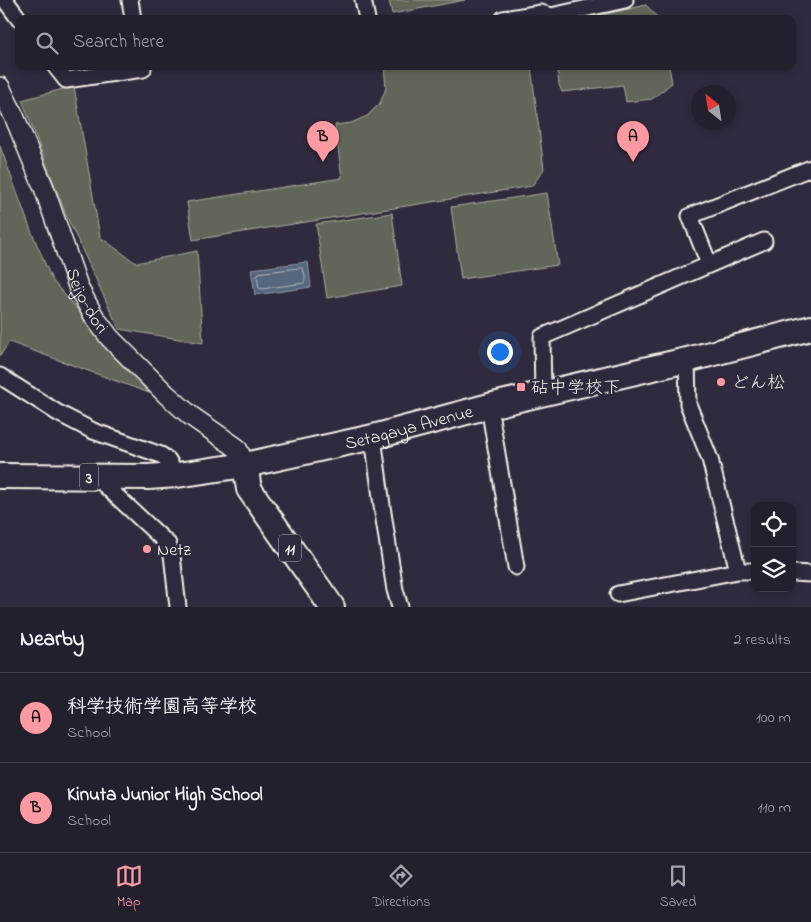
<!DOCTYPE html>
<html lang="en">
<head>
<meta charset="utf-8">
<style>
  :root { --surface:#23202e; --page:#2f2d3a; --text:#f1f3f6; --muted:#a3a3aa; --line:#403e4a; --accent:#ff9aa2 }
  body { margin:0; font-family:"Indie Flower","Klee One",sans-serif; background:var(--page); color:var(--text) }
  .controls { position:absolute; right:15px; bottom:15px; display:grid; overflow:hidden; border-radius:10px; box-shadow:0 2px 8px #0003 }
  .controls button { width:45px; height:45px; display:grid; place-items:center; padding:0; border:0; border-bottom:1px solid var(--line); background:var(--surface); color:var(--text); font:25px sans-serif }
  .compass { position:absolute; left:691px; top:85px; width:45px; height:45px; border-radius:50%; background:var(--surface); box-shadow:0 2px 8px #0003; rotate:330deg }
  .you { position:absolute; left:499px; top:351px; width:18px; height:18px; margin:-12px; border:4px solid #fff; border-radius:50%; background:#1a73e8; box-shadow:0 0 0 8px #1a73e833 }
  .badge { display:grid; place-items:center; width:32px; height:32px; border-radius:50%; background:var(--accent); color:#111; font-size:16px; font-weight:700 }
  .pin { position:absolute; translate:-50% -41px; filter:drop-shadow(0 1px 2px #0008) }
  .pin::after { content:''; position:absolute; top:26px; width:18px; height:15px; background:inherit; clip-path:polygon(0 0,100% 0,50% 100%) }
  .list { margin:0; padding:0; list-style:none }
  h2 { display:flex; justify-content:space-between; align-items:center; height:65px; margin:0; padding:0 20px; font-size:21px }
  h2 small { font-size:16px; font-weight:400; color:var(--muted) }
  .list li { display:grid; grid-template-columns:32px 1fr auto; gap:15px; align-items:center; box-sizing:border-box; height:90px; padding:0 20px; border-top:1px solid var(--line) }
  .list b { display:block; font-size:19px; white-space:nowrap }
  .list p { margin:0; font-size:16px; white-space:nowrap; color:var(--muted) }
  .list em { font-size:16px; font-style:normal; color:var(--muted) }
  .icon { flex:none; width:28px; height:28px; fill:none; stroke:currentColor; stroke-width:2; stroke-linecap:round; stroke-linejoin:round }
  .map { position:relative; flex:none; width:811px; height:607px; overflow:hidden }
  .search { position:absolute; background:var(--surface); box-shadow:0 2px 8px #0003; left:15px; right:15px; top:15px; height:55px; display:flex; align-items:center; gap:12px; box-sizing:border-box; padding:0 18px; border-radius:10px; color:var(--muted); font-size:19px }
  .sheet { height:245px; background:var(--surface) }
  nav { display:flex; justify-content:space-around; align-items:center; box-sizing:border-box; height:70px; border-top:1px solid var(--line); background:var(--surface); font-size:14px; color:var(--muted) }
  nav a { display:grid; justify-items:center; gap:2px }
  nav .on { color:var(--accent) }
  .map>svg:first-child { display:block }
  .green { fill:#626658; stroke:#abaca0 }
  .water { fill:#54667f; stroke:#949ea9 }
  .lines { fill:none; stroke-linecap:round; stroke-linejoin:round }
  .shore { stroke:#b4b9be; stroke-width:1 }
  .minor-casing { stroke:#f4f1e8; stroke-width:19 }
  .tertiary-casing { stroke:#f4f1e8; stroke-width:22 }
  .primary-casing { stroke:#f4f1e8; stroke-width:28 }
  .minor { stroke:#2f2a3d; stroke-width:15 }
  .tertiary { stroke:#2f2a3d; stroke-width:19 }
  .primary { stroke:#2f2a3d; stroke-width:24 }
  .poi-dot { fill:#ff9aa2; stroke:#2f2a3d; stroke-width:2 }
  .labels { text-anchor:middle; stroke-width:5; stroke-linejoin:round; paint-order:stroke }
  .shield { fill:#2f2a3d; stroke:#b9b5b5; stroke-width:1 }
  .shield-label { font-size:16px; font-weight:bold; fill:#f4f1e8 }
  .street-label { font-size:18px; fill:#f4f1e8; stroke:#2f2a3d }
  .poi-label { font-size:18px; fill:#f4f1e8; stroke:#2f2a3d; text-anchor:start }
</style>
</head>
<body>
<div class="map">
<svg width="811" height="607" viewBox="0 0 811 607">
  <rect width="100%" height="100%" fill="#2f2a3d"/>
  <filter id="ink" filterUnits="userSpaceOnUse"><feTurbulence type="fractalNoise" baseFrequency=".02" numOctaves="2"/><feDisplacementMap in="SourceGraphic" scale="10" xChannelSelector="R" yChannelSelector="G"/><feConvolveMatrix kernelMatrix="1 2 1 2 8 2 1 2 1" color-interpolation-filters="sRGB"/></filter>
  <g filter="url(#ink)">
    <!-- green -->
    <path class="green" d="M389,0H465L392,14Z
      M646,5L659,19H585Z
      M384,66H531L544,169L532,186L193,240L187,202L342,178L335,125L351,123L367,116L380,103L386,88Z
      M557,66H669L672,83L652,99L626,102L623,85L562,92L559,85Z
      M74,86L100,237L136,263L197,251L203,343L119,329L66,215L22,100Z
      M0,146L30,228L52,280L149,393L9,342L0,356Z
      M547,193L558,265L461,279L451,207Z
      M392,213L402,286L327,298L316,224Z"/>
    <!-- water -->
    <path class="water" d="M308,262L311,287L255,295L251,269Z"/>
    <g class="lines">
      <!-- shore -->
      <path class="shore" d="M302,268C305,271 306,280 304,283L262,289L259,288L257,276L259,273Z"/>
      <!-- minor casing -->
      <g class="minor-casing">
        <path id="minor" d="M5,0L19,19
          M130,0L133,19
          M363,0L367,19
          M503,19L541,13L551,16L625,0
          M55,66L66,80L143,69V66
          M709,264L690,216L811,168
          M687,360L688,404L710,459L738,571
          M0,376L58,413L93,431L161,455L168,460L177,475
          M543,394L542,337L764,241
          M489,406L516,567
          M373,437L383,513L395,590L400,607
          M96,477L168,544L172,555L178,607
          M792,573L811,574
          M618,594L738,571H755"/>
      </g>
      <!-- tertiary casing -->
      <g class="tertiary-casing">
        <g id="tertiary">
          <path id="s1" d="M0,87L14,116L44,188L79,289L95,318L110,338L167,395L191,416L237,448L245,465"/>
        </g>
      </g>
      <!-- primary casing -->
      <g class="primary-casing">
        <g id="primary">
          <path d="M245,465L249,489L332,607"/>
          <path id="s2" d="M0,476L148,477L177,475L245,465L373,437L489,406L687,360L811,328"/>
        </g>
      </g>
      <!-- minor -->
      <use href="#minor" class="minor"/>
      <!-- tertiary -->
      <use href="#tertiary" class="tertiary"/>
      <!-- primary -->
      <use href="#primary" class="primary"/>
    </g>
  </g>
  <!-- markers -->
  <g class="poi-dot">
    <circle cx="721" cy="382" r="5"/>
    <rect x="516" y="382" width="10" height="10" rx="2.5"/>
    <circle cx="147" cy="549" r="5"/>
  </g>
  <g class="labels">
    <!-- shield labels -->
    <g class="shield">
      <rect x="80" y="463.5" width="18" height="27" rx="4"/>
      <rect x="279" y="534.5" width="22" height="27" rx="4"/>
    </g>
    <g class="shield-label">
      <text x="89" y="483">3</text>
      <text x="290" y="554">11</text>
    </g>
    <!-- street labels -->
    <g class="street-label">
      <text dy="6" stroke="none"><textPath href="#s1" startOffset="231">Seijo-dori</textPath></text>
      <text dy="6" stroke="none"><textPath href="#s2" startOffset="414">Setagaya Avenue</textPath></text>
    </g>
    <!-- poi labels -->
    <g class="poi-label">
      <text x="731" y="388">どん松</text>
      <text x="531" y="393">砧中学校下</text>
      <text x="157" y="555">Netz</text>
    </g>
  </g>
</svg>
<div class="controls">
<button><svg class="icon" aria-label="locate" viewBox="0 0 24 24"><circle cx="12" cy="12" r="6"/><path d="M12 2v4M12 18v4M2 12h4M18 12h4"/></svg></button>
<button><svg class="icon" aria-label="layers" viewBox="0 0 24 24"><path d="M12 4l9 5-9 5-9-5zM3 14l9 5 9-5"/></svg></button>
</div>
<svg class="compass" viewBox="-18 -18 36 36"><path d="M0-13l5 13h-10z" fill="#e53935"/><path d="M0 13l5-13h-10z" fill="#a3a3aa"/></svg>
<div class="you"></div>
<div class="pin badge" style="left:633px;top:162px">A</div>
<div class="pin badge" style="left:323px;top:162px">B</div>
<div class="search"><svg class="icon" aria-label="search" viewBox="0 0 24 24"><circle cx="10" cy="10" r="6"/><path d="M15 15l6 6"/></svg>Search here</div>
</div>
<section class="sheet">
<h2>Nearby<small>2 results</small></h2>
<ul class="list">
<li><span class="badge">A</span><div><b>科学技術学園高等学校</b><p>School</p></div><em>100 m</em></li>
<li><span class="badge">B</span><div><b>Kinuta Junior High School</b><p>School</p></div><em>110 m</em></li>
</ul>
</section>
<nav>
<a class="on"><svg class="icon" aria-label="map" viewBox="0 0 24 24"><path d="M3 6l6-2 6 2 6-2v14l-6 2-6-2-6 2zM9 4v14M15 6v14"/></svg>Map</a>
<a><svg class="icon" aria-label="directions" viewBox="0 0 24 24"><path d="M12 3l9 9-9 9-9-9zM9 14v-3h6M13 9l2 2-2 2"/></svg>Directions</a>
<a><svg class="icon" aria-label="saved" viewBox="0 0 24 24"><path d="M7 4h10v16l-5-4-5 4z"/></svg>Saved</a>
</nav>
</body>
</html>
